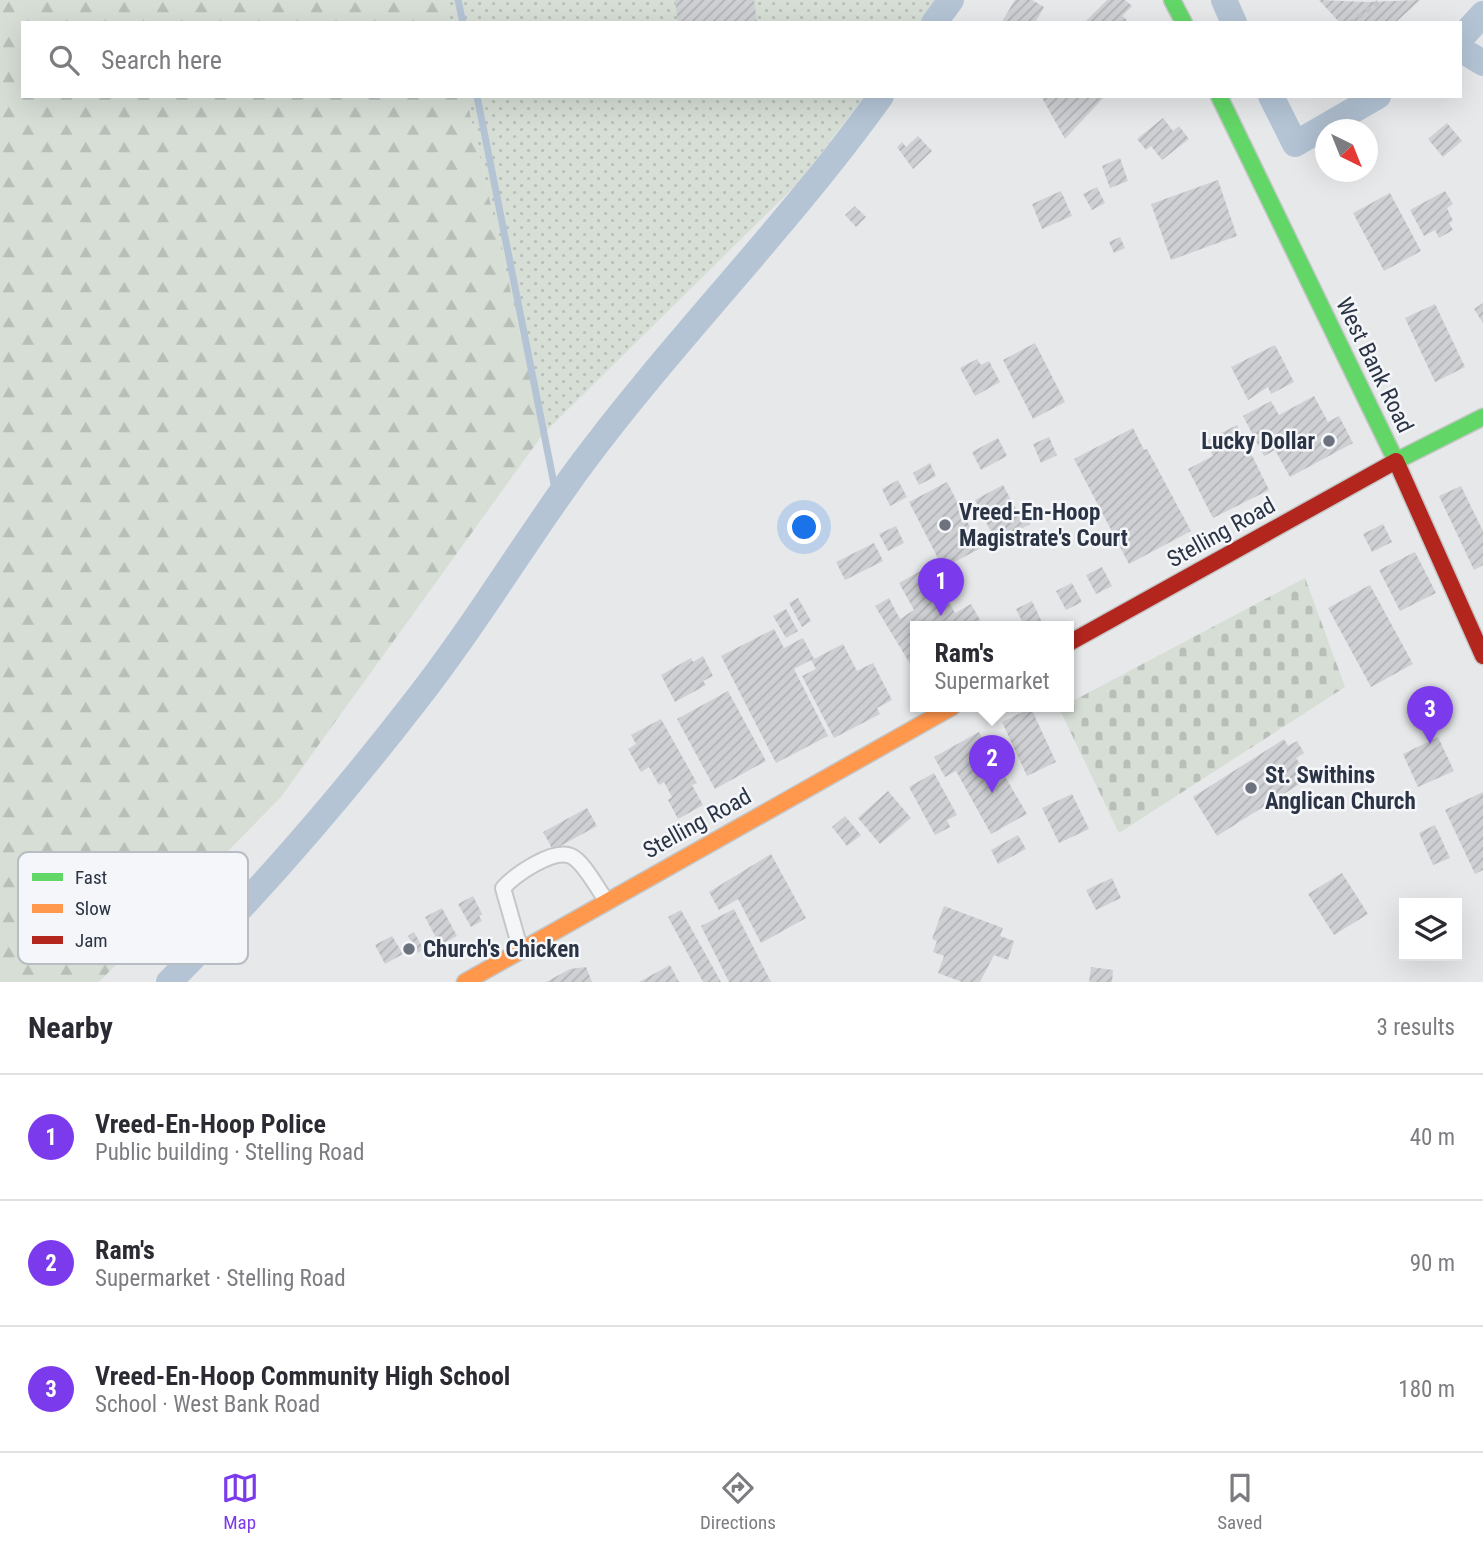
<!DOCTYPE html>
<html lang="en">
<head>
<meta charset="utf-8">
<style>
  :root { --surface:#fff; --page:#f2f2f3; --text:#2b2b33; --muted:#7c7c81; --line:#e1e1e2; --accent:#7c3aed }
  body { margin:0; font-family:"Roboto Condensed",sans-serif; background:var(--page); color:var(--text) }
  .controls { position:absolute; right:21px; bottom:21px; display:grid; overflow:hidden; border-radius:0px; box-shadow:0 7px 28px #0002 }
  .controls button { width:63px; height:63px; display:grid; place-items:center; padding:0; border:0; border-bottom:2px solid var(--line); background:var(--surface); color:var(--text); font:35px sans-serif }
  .compass { position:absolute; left:1315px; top:119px; width:63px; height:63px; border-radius:50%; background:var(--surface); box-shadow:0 7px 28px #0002; rotate:137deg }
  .you { position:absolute; left:805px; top:528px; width:24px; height:24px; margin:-18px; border:5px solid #fff; border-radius:50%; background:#1a73e8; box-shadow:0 0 0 10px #1a73e833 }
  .badge { display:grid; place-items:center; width:46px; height:46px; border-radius:50%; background:var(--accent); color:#fff; font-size:23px; font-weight:700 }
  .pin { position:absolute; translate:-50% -58px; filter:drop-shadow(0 2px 4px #0008) }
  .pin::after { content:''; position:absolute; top:37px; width:24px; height:21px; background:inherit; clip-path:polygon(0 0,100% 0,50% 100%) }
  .popup { position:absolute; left:910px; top:621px; width:164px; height:91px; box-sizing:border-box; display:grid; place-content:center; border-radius:0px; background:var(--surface); filter:drop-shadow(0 2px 5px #0005); font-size:23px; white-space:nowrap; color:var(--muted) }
  .popup b { font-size:26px; color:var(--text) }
  .popup::after { content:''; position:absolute; left:50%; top:100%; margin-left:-14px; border:14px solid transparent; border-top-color:var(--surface) }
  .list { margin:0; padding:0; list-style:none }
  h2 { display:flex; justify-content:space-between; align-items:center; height:91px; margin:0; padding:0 28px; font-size:30px }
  h2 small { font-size:23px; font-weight:400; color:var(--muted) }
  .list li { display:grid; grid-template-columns:46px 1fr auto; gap:21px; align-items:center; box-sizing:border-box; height:126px; padding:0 28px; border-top:2px solid var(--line) }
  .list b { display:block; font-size:26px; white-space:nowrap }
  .list p { margin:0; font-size:23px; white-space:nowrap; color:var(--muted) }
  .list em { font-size:23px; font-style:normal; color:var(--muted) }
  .icon { flex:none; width:38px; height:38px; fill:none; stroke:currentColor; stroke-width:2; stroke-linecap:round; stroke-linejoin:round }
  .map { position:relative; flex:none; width:1483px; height:982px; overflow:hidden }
  .search { position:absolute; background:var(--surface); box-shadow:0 7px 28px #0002; left:21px; right:21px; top:21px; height:77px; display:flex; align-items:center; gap:18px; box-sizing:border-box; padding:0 24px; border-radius:0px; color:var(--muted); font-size:26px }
  .sheet { height:469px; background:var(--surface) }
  nav { display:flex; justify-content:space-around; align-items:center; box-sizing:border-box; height:98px; border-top:2px solid var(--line); background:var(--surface); font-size:19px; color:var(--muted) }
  nav a { display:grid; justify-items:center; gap:4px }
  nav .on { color:var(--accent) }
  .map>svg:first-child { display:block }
  .grass { fill:url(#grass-dots) }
  .forest { fill:url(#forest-firs) }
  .cemetery { fill:url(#cemetery-stones) }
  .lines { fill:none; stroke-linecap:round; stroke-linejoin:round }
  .stream { stroke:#b4c4d5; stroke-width:7 }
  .canal { stroke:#b4c4d5; stroke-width:26 }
  .building { fill:url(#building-hatch) }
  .lane-casing { stroke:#c4c6c8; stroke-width:18 }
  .fast-casing { stroke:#c4c6c8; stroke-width:19 }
  .slow-casing { stroke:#c4c6c8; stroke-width:19 }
  .jam-casing { stroke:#c4c6c8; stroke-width:19 }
  .path { stroke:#c5c6ca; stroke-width:4.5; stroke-dasharray:5 5; stroke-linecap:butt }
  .lane { stroke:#f5f6f7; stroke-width:14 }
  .fast { stroke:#63d668; stroke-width:16 }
  .slow { stroke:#ff974d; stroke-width:16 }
  .jam { stroke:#b3261e; stroke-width:16 }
  .poi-dot { fill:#6c737f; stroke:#f4f6f9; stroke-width:2.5 }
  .labels { text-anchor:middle; stroke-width:5; stroke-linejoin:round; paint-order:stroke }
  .street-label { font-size:23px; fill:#2b3445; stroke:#f4f6f9 }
  .poi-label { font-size:23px; font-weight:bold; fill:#2b3445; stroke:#f4f6f9; text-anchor:start }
  .key { fill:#f4f6f9; stroke:#b8bcc3; stroke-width:2 }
  .key-label { font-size:19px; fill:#2b3445 }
</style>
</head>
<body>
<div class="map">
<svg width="1483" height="982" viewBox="0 0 1483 982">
  <defs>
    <pattern id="grass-dots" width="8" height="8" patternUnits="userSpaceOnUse" patternTransform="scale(1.75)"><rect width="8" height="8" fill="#d6ded6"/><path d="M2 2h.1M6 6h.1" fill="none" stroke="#b8bfb9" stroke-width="1.8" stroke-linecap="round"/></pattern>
    <pattern id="forest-firs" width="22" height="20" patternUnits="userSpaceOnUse" patternTransform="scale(1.75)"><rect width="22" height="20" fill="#d6ded6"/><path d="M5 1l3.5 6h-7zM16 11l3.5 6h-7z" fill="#b8bfb9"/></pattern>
    <pattern id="cemetery-stones" width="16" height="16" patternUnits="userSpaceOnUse" patternTransform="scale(1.75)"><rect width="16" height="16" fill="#d6ded6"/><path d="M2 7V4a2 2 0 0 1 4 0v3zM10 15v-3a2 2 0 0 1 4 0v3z" fill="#b8bfb9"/></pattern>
    <pattern id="building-hatch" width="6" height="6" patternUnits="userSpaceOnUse" patternTransform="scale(1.75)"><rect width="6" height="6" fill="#ced0d3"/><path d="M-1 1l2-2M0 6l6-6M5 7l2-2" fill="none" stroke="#b1b3b6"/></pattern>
  </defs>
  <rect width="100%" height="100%" fill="#e6e8ea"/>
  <!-- grass -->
  <path class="grass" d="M444,0H940L923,23H449Z
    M466,96H865L798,183L543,434Z"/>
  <!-- forest -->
  <path class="forest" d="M0,0H444L449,23H23V96H466L543,434L281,797L99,982H0Z"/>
  <!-- cemetery -->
  <path class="cemetery" d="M1305,578L1345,687L1119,833L1059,708L1069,707V703Z"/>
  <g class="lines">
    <!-- stream -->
    <path class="stream" d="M458,0L463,23
      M477,96L557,499"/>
    <!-- canal -->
    <path class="canal" d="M1224,0L1234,23
      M934,23L951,0
      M1460,39L1483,14
      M1460,49L1483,63
      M1271,96L1295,144L1378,96
      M169,982C257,895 338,801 414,703C473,628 522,546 578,469C673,340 788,226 881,96"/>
  </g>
  <!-- building -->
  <path class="building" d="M675,0H754L757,23H678Z
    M1015,0H1032L1044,7L1035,23H1001Z
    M1107,0H1125L1132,6L1122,16L1127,20L1124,23H1084Z
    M1319,0L1367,2L1420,0L1395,23H1340Z
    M1041,96H1105L1065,139Z
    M1163,118L1173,131L1179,126L1189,139L1162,160L1151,146L1146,150L1137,139Z
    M1447,123L1462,141L1443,157L1428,139Z
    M918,136L932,151L913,169L897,147L902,142L906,147Z
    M1120,158L1128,181L1110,188L1102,166Z
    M1218,180L1237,236L1171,260L1151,204Z
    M1097,187L1105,203L1092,210L1083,194Z
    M1061,191L1072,216L1042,229L1032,204Z
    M1445,191L1453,204L1447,208L1453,221L1449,223L1453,230L1439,238L1435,230L1424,236L1410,210Z
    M1390,193L1421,251L1384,271L1353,213Z
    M855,206L866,217L856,227L845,215Z
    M1120,237L1125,248L1114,253L1109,242Z
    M1483,303V323L1474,309Z
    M1435,304L1465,367L1435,382L1405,318Z
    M1035,343L1065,402L1033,419L1003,360Z
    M1275,345L1294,382L1271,394L1268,387L1248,400L1231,367Z
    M977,359L981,365L989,361L1000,382L975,396L960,368Z
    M1314,396L1328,422L1339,416L1353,443L1290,477L1275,450L1264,456L1243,416L1271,401L1279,415Z
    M1237,425L1269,490L1213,518L1188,469L1213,456L1206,441Z
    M1133,428L1144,450L1147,449L1191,531L1129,564L1074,459Z
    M1049,437L1057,455L1041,463L1033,444Z
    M998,438L1007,456L981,470L972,452Z
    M930,463L936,476L919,485L913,473Z
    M898,480L907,497L890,506L882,489Z
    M947,482L981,548L943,568L909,502Z
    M1003,485L1019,515L1025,513L1030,524L1010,535L1008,530L994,538L975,500Z
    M1461,486L1483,531V565L1474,570L1439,496Z
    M1383,524L1392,542L1372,552L1363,534Z
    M896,526L904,543L888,551L879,534Z
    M874,543L883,561L845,580L836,562Z
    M1415,552L1436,593L1400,611L1379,570Z
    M929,566L955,613L971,604L984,627H915V672L875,606L889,598L900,619L914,610L899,583Z
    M1102,567L1112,586L1096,594L1086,575Z
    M1072,583L1082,602L1066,610L1056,591Z
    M1370,585L1413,664L1371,687L1328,608Z
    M798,598L811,621L802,627L789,603Z
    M1032,601L1042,622L1025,627L1016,609Z
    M786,609L798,631L786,638L773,616Z
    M774,629L784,648L803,638L814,659L843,644L857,671L873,663L892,700L877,708L880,714L834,738L802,676L816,669L811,660L794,669L828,736L776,763L721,656Z
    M703,656L713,676L703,681L706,685L675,702L661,675L691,658L693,662Z
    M728,691L766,761L715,789L677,719Z
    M1031,708L1056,762L1027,776L1002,722Z
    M661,719L697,783L692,785L703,805L678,819L668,800L672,797L664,782L659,785L649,767L641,772L628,749L636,744L631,735Z
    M979,732L1027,814L991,834L956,771L945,777L934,757Z
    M1438,737L1454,771L1418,787L1403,754Z
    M1284,739L1288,746L1297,741L1304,753L1296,758L1309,778L1217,836L1193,797Z
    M934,773L957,815L947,820L950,827L935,835L909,787Z
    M888,791L911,818L880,844L858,818Z
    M1483,792V870L1475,874L1445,810Z
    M1072,794L1089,829L1059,843L1042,808Z
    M587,808L597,826L553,850L543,832Z
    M845,816L861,835L847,846L832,827Z
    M1435,825L1450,858L1433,865L1419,833Z
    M1018,835L1026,849L998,864L991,850Z
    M771,854L806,918L761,943L738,899L719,910L709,892Z
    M1342,873L1368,914L1334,935L1308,894Z
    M1112,878L1121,898L1096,910L1086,890Z
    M473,896L482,914L479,916L482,921L471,927L458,904Z
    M944,906L1003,928L1000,936L1014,941L1008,960L994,955L980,982H962L938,973L944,956L933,952L937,941L932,939Z
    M442,908L457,936L440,945L425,917Z
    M734,909L771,982H729L701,926Z
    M681,910L721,982H703L668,917Z
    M414,932L424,950L417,953L408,936Z
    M392,936L403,954L385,964L375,945Z
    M670,965L679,982H639Z
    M586,967L592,982H546L570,969Z
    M1091,967L1113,970L1112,982H1089Z"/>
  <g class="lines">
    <!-- lane casing -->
    <g class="lane-casing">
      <path id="lane" d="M520,948L503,888C515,875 553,848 571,856C584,862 597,888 606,900"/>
    </g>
    <!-- fast casing -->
    <g class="fast-casing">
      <path id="fast" d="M1172,0L1184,23
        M1219,96L1396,461L1483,417"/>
    </g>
    <!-- slow casing -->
    <g class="slow-casing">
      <path id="slow" d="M465,982L952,707"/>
    </g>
    <!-- jam casing -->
    <g class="jam-casing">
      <path id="jam" d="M1069,643L1396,461L1483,656"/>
    </g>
    <!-- path -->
    <path class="path" d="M1350,23L1381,0"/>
    <!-- lane -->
    <use href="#lane" class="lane"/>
    <!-- fast -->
    <use href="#fast" class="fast"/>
    <!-- slow -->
    <use href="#slow" class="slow"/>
    <!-- jam -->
    <use href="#jam" class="jam"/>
  </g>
  <!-- markers -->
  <g class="poi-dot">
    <circle cx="1329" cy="441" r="7"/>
    <circle cx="945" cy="525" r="7"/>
    <circle cx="1251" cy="788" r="7"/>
    <circle cx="409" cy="949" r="7"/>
  </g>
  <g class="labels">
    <!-- street labels -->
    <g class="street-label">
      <text transform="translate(1375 365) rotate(64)" y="8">West Bank Road</text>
      <text transform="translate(1221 532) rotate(-29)" y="8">Stelling Road</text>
      <text transform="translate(697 823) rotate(-29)" y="8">Stelling Road</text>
    </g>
    <!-- poi labels -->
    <g class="poi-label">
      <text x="1315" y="449" text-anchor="end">Lucky Dollar</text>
      <text x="959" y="520">Vreed-En-Hoop<tspan x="959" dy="26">Magistrate's Court</tspan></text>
      <text x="1265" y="783">St. Swithins<tspan x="1265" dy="26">Anglican Church</tspan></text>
      <text x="423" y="957">Church's Chicken</text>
    </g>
  </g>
  <!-- legend -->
  <rect x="18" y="852" width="230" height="112" rx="10" class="key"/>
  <rect x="32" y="873" width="31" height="8" fill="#63d668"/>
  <rect x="32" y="904" width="31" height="9" fill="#ff974d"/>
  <rect x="32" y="936" width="31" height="8" fill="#b3261e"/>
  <g class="key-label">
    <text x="75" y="884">Fast</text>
    <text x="75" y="915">Slow</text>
    <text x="75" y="947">Jam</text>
  </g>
</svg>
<div class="controls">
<button><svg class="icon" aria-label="layers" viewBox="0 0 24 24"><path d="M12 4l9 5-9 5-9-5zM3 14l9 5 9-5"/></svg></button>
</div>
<svg class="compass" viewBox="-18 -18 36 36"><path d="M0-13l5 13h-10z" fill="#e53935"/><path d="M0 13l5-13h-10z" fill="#7c7c81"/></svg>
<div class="you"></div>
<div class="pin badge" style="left:941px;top:616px">1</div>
<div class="pin badge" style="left:992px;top:793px">2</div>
<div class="popup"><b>Ram's</b>Supermarket</div>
<div class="pin badge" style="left:1430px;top:744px">3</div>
<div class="search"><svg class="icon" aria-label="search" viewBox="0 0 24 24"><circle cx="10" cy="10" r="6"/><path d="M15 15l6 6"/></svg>Search here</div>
</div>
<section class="sheet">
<h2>Nearby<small>3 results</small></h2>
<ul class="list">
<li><span class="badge">1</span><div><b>Vreed-En-Hoop Police</b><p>Public building · Stelling Road</p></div><em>40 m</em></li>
<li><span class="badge">2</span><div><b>Ram's</b><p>Supermarket · Stelling Road</p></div><em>90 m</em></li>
<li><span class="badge">3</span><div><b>Vreed-En-Hoop Community High School</b><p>School · West Bank Road</p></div><em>180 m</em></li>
</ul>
</section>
<nav>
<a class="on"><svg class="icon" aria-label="map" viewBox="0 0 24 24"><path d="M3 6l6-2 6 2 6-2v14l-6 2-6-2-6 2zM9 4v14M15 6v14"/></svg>Map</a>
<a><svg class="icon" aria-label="directions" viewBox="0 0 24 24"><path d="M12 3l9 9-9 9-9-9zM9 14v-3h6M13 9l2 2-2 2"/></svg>Directions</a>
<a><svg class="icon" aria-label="saved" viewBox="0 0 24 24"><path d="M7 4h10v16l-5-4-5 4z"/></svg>Saved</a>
</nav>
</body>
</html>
